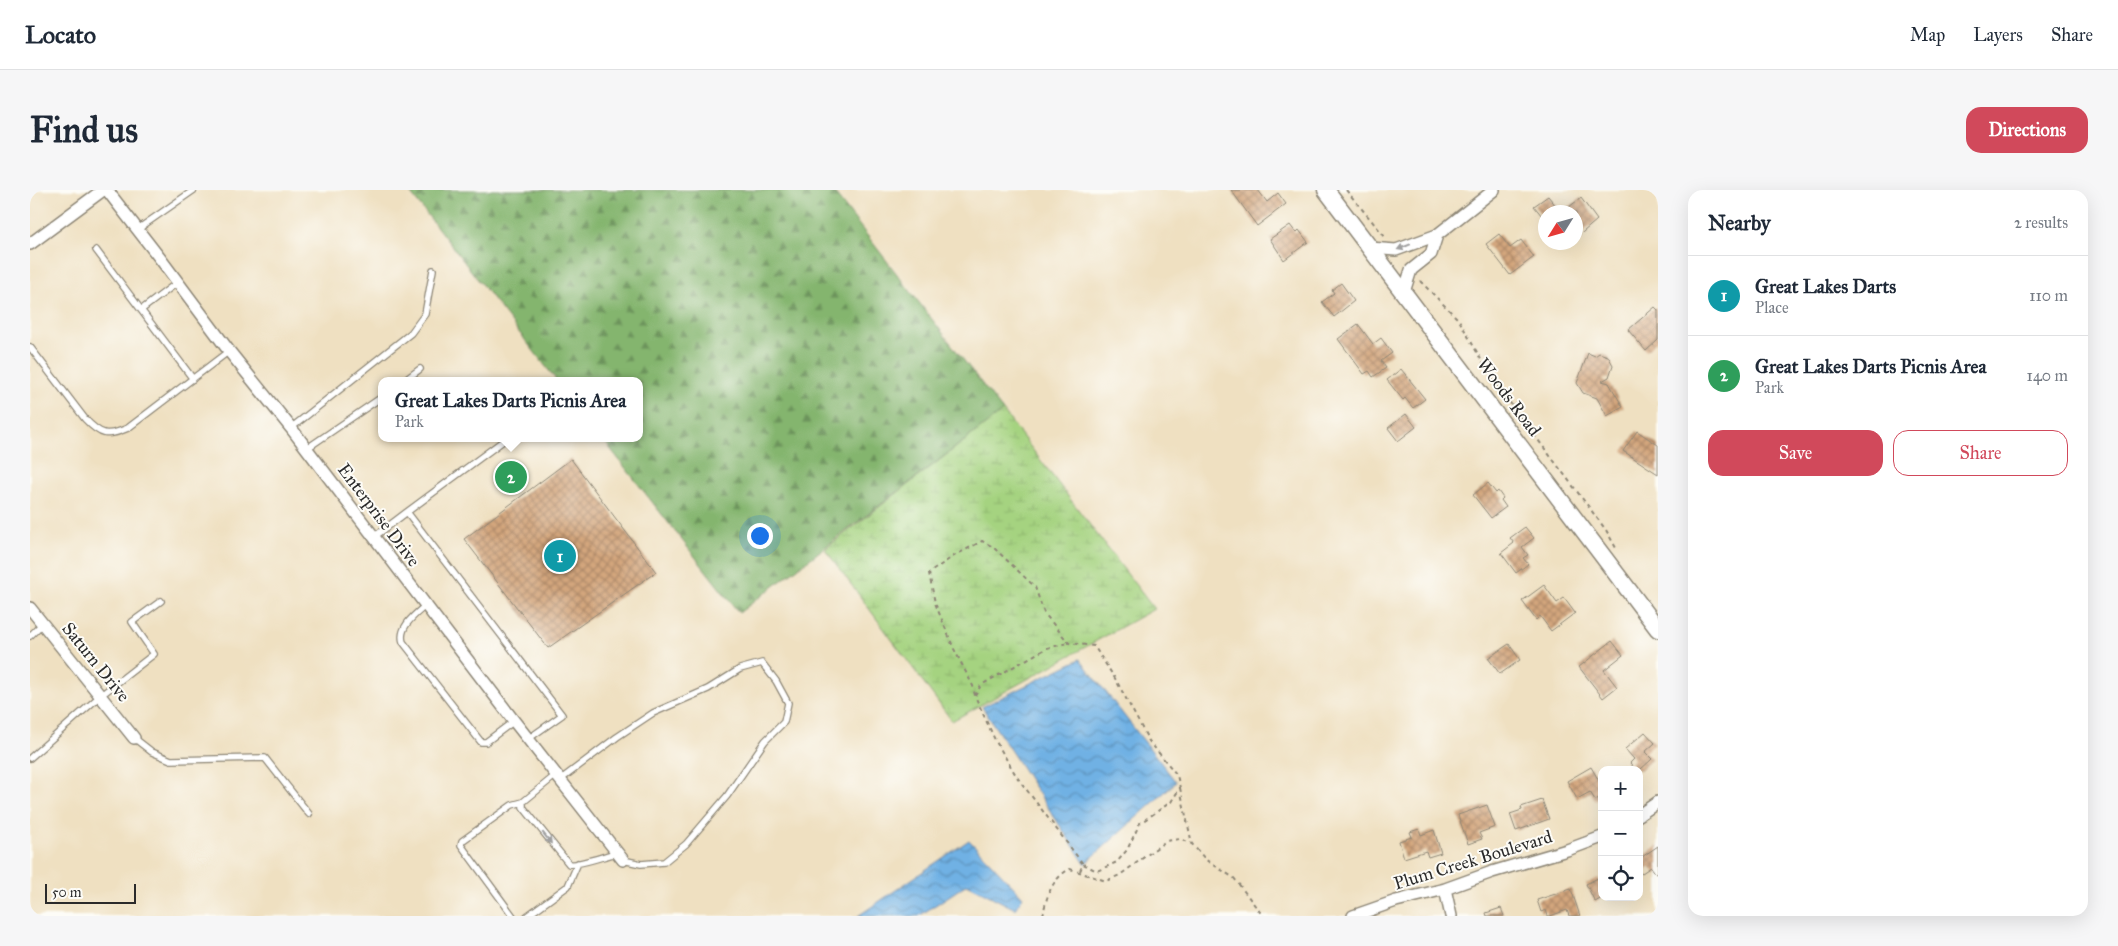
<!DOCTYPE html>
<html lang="en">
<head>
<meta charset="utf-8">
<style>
  :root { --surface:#fff; --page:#f6f6f7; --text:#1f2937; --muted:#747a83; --line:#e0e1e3; --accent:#d1495b }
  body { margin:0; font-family:"IM FELL Great Primer",serif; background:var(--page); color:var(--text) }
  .controls { position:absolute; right:15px; bottom:15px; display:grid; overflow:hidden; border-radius:10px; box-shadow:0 5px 20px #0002 }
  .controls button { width:45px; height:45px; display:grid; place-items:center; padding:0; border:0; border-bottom:1px solid var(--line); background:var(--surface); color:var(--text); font:25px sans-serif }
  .compass { position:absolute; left:1508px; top:15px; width:45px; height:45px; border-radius:50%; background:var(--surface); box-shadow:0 5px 20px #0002; rotate:233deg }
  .scale { position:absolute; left:15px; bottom:12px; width:91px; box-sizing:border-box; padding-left:5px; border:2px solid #2b2b2b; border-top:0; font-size:14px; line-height:18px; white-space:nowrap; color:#2b2b2b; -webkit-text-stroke:4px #fdfcf7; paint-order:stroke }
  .you { position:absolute; left:729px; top:345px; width:18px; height:18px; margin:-12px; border:4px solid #fff; border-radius:50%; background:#1a73e8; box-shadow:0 0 0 8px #1a73e833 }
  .badge { display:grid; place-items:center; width:32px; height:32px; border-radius:50%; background:var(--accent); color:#fff; font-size:16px; font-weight:700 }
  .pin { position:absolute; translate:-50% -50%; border:2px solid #fff; box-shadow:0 1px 5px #0006 }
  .popup { position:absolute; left:348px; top:187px; width:265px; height:65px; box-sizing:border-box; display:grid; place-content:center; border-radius:10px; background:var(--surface); filter:drop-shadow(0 1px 4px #0005); font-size:16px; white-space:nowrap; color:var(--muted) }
  .popup b { font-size:19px; color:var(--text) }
  .popup::after { content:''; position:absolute; left:50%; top:100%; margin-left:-10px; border:10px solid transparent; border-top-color:var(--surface) }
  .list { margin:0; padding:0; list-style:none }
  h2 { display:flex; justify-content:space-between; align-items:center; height:65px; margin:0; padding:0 20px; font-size:21px }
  h2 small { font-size:16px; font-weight:400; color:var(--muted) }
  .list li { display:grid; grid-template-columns:32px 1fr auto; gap:15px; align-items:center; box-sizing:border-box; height:80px; padding:0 20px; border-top:1px solid var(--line) }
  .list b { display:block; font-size:19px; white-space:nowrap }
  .list p { margin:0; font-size:16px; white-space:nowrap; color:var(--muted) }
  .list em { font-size:16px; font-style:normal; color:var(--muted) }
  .actions { display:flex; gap:10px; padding:15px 20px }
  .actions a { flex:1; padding:11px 0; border:1px solid var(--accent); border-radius:15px; text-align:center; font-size:18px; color:var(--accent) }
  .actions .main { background:var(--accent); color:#fff }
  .icon { flex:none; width:28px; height:28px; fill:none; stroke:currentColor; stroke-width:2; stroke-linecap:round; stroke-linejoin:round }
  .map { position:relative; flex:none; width:1628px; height:726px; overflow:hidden; border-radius:15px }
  header { display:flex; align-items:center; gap:30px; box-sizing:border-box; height:70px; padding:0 25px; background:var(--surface); border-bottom:1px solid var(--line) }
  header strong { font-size:24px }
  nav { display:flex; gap:28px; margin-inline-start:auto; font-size:18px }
  .intro { display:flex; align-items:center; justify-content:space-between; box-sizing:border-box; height:120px; padding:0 30px }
  h1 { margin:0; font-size:35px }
  .button { padding:12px 22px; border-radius:15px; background:var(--accent); color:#fff; font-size:18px; font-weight:700 }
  main { display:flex; gap:30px; padding:0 30px }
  aside { flex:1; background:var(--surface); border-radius:15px; box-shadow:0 5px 20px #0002 }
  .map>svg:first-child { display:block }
  .forest { fill:url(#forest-firs); stroke:#58704c }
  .wetland { fill:url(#wetland-marsh); stroke:#687f56 }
  .water { fill:url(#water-waves); stroke:#4e6e88 }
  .building { fill:url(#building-cross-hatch) }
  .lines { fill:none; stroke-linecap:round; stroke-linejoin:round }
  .lane-casing { stroke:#8d8676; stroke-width:8 }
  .street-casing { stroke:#8d8676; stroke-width:14 }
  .secondary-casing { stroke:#8d8676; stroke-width:19 }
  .path { stroke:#8d8676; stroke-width:2; stroke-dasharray:4 4; stroke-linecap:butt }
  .lane { stroke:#fff; stroke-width:5.5 }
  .street { stroke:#fff; stroke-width:11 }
  .secondary { stroke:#fff; stroke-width:16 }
  .oneway { fill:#a0a0a0 }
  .labels { text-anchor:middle; stroke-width:4; stroke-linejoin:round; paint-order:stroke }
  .street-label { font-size:18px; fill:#2b2b2b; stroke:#fdfcf7 }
</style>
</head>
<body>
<header>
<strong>Locato</strong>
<nav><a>Map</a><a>Layers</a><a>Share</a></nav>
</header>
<div class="intro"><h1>Find us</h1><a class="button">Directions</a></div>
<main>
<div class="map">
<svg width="1628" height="726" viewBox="0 0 1628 726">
  <defs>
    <pattern id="forest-firs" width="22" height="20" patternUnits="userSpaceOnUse" patternTransform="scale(1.25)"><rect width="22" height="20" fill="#84b56e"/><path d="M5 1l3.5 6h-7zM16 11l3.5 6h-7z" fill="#6c935b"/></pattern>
    <pattern id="wetland-marsh" width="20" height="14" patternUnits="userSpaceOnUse" patternTransform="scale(1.25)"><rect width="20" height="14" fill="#a5d380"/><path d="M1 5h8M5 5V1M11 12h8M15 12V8" fill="none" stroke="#8eb56f"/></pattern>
    <pattern id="water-waves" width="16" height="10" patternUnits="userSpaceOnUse" patternTransform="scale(1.25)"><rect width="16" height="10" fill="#70b1e4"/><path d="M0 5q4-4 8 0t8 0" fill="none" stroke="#5c90b9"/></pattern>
    <pattern id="building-cross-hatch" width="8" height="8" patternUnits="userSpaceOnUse" patternTransform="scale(1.25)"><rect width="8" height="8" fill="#d3a67d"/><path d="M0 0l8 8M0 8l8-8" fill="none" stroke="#ab8767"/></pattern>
  </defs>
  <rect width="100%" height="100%" fill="#fdfcf7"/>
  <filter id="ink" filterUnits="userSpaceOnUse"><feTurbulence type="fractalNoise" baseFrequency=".02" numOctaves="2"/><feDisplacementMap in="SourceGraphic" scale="10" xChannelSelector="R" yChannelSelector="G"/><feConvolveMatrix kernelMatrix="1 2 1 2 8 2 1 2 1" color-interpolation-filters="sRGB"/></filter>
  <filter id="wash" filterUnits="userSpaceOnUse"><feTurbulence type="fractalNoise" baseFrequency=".0096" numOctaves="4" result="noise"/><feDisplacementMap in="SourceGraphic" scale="20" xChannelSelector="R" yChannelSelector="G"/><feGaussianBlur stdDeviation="1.12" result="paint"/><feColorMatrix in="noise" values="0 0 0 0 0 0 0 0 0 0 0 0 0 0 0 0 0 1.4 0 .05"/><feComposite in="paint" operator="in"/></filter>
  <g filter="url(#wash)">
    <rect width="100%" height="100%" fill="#efe0c1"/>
    <!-- forest -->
    <path class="forest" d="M378,0H802L973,221L709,423L572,248H610V191H527Z"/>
    <!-- wetland -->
    <path class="wetland" d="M973,221L1124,419L922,531L795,359Z"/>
    <!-- water -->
    <path class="water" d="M1050,469L1146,592L1055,674L952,517Z
      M939,650L993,707L985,719L937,694L889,726H828Z"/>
    <g id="blocks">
      <!-- building -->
      <path class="building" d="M1201,0H1228L1237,12L1248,3L1256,14L1227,36Z
        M1518,6L1531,22H1516V31L1504,16Z
        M1551,8L1567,30L1546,48V22H1532Z
        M1260,35L1266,43L1269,40L1278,52L1254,70L1240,49Z
        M1469,44L1480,58L1491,50L1504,67L1480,85L1456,54Z
        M1311,93L1324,111L1304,127L1292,112L1304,103L1302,100Z
        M1625,117L1628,120V150L1616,161L1598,140Z
        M1328,134L1343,154L1351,148L1362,163L1351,171L1356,178L1343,187L1339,181L1334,184L1308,149Z
        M1558,163L1565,166L1569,163L1578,166L1583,175L1579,187L1572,191L1579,193L1593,217L1577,226L1567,208L1553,203L1547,193Z
        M1371,179L1395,209L1383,218L1375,208L1373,210L1357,190Z
        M1376,224L1386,237L1368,251L1358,238Z
        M1607,241L1628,255V284L1593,261Z
        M541,269L626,382L518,458L434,349Z
        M1458,293L1466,303L1468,301L1473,308L1471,310L1476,317L1461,328L1443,305Z
        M1495,337L1504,348L1492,357L1498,365L1493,368L1498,374L1486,383L1471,363L1484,353L1480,348Z
        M1514,395L1527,413L1534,408L1545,423L1521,441L1510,426L1506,430L1492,411Z
        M1582,451L1593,465L1574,480L1587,497L1573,508L1549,477Z
        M1479,454L1490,470L1470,484L1458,468Z
        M1615,542L1625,553L1615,562L1622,569L1610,580H1606L1600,573L1604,569L1595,559Z
        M1561,577L1572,596V607L1565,610L1560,602L1547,609L1537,591Z
        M1512,610L1519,629L1486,641L1480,624L1492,620L1491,617Z
        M1457,615L1465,637L1449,643L1452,649L1438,654L1428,625Z
        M1389,639L1391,645L1404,640L1411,663L1398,667L1396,661L1374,668L1369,651L1382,647L1380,642Z
        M1628,656V683L1626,684L1621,677L1609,685V669Z
        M1568,688L1570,691L1572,690V708L1565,712L1556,694Z
        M1541,699L1550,726H1539L1537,720L1520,726H1518L1516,720L1511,722L1507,710Z
        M1471,718L1474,726H1457L1456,723Z"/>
    </g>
  </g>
  <g filter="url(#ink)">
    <use href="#blocks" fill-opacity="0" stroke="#8d8676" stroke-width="1"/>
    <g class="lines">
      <!-- lane casing -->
      <g class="lane-casing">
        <path id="lane" d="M108,39L164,0
          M66,60L163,189
          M111,120L148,92
          M0,157L55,229C71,246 77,247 98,238L199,161
          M374,191L390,179
          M261,238L381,143L395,124L403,80
          M276,259L352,207
          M377,322L477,248
          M344,347L377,322L532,525L498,549
          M396,415C386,424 368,437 373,452L451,552H456L484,531
          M0,446L12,434
          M104,548L122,562L141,570L235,568L279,624
          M0,568L70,506L124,464L102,432L131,411
          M530,590L587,547L623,523L678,499L710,479L732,473L746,491L758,513L754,532L735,551L697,606L656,654L634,672L611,674L593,670
          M493,612V617L539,674C546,676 577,665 587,663
          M483,726L431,655L432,651L482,615L493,612L526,585
          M497,726L538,696L548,673"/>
      </g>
      <!-- street casing -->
      <g class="street-casing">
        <path id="street" d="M77,0L132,71L199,161L261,238L484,531L593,670
          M0,54L73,0
          M1340,58L1366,60L1407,45L1464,0
          M1374,102L1381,80L1401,64L1407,45
          M0,418L104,548
          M1609,625L1628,612
          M1415,699L1421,726
          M1323,726L1366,711L1415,699L1462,682L1537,660L1572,647"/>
      </g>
      <!-- secondary casing -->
      <g class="secondary-casing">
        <path id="secondary" d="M1296,0L1628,439"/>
      </g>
      <!-- path -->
      <path class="path" d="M1316,0L1356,48
        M1390,91L1429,130L1462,189L1555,312L1576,340L1586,358
        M945,506L951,495L1017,458L1038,453
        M1150,598L1162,654
        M1050,681L1053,674L1067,681L1087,672L1097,660L1110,633L1141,612L1150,598L1147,585L1119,551L1086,490L1064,456L1039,453L1014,423L1005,397L963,357L952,351L924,366L899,383L905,413L924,459L943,496L945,506L965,550L987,587L1053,674
        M1013,726C1016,707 1022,688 1040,679L1076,691L1090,685L1136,651L1150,649L1162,654L1176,670L1204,688L1233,726"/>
      <!-- lane -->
      <use href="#lane" class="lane"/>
      <!-- street -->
      <use href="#street" class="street"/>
      <!-- secondary -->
      <use href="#secondary" class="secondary"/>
    </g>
    <!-- one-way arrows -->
    <defs><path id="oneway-solid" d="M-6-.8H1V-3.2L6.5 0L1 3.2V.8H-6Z" transform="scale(1.25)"/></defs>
    <g class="oneway">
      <use href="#oneway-solid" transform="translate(1374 57) rotate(158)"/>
      <use href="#oneway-solid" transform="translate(517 648) rotate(52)"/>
    </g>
  </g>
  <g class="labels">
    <!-- street labels -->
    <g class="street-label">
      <text transform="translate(1479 207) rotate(53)" y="6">Woods Road</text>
      <text transform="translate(349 325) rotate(53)" y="6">Enterprise Drive</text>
      <text transform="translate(66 472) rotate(51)" y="6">Saturn Drive</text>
      <text transform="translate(1443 670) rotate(-17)" y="6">Plum Creek Boulevard</text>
    </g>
  </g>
</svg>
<div class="controls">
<button>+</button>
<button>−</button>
<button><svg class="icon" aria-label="locate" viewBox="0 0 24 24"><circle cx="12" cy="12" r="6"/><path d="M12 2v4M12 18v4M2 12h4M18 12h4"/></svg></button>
</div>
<svg class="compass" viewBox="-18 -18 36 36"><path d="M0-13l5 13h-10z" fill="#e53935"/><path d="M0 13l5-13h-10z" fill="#747a83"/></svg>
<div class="scale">50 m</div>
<div class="you"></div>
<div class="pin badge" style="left:530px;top:366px;background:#0f9aa8">1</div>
<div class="pin badge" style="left:481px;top:287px;background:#2e9e5b">2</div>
<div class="popup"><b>Great Lakes Darts Picnis Area</b>Park</div>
</div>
<aside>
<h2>Nearby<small>2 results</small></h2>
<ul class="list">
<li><span class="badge" style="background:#0f9aa8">1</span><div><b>Great Lakes Darts</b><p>Place</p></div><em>110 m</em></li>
<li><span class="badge" style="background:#2e9e5b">2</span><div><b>Great Lakes Darts Picnis Area</b><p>Park</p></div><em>140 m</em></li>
</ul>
<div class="actions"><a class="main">Save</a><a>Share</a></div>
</aside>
</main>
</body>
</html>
